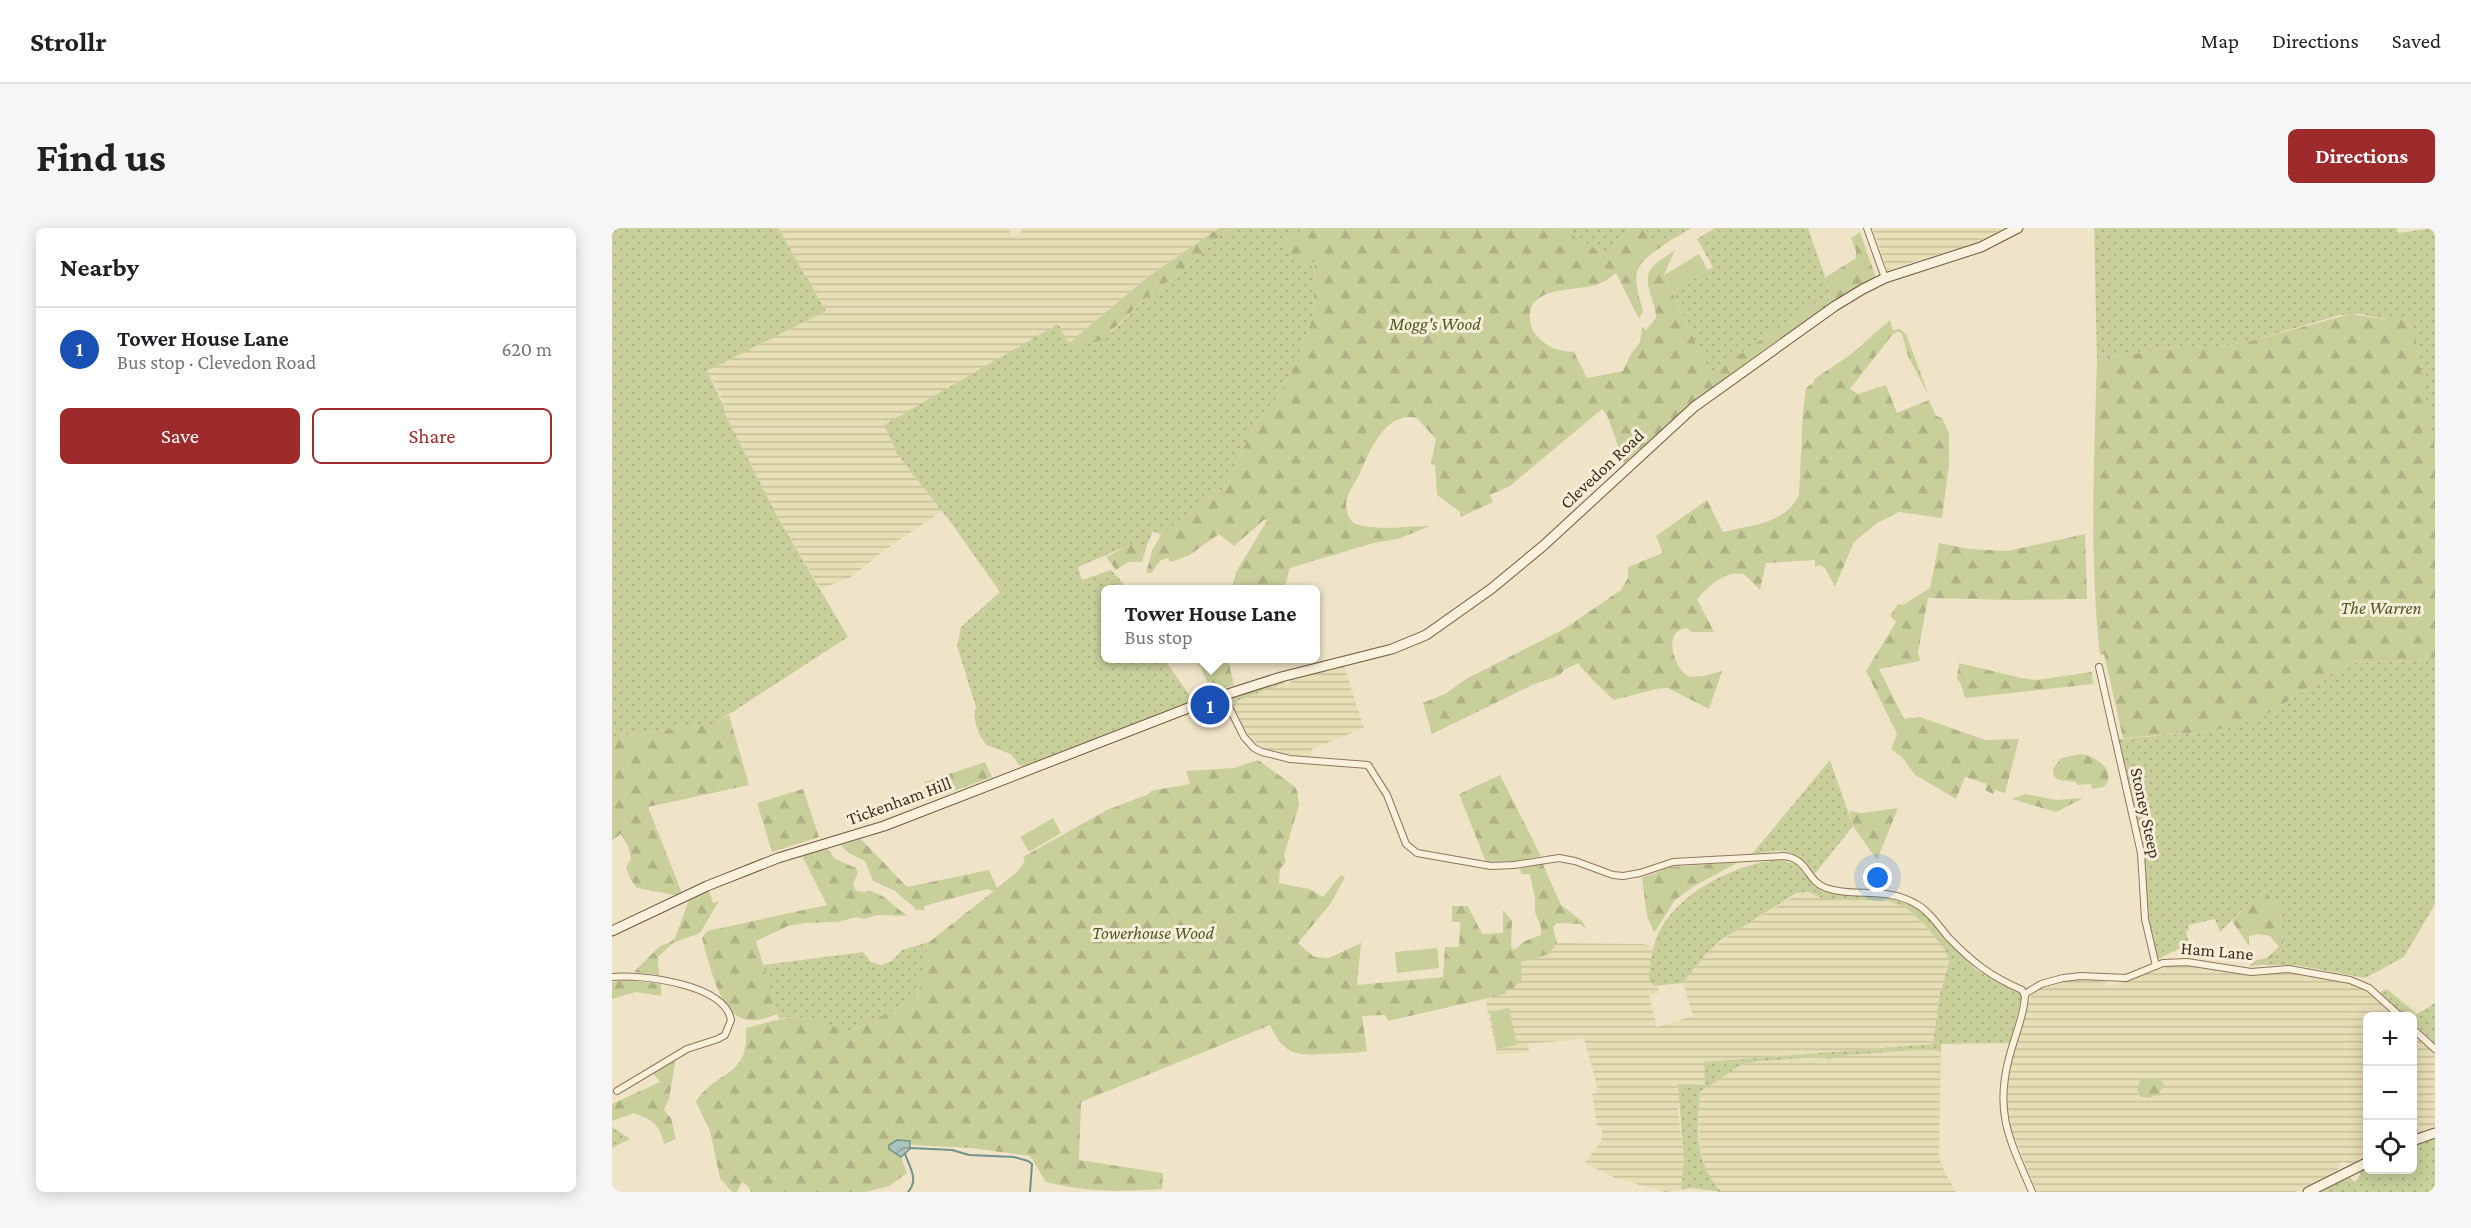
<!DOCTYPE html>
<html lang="en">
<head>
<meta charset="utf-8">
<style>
  :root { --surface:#fff; --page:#f6f6f6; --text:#202124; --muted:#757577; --line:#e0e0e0; --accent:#9e2a2b }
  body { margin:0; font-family:"Crimson Pro",serif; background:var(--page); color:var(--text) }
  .controls { position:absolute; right:18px; bottom:18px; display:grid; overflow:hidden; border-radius:9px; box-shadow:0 3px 15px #0003 }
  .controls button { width:54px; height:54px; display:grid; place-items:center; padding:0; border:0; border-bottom:2px solid var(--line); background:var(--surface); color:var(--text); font:30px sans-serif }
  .you { position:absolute; left:1266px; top:650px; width:21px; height:21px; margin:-15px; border:4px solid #fff; border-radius:50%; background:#1a73e8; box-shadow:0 0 0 9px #1a73e833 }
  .badge { display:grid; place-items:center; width:39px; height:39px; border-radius:50%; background:var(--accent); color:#fff; font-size:20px; font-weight:700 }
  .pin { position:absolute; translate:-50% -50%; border:3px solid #fff; box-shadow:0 2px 6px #0006 }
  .popup { position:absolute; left:489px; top:357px; width:219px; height:78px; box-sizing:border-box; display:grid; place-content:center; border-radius:9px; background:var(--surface); filter:drop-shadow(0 2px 4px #0005); font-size:20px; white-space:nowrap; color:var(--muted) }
  .popup b { font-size:22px; color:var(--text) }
  .popup::after { content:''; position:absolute; left:50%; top:100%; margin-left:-12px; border:12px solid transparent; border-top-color:var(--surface) }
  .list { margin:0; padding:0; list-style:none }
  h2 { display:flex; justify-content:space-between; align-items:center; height:78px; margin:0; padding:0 24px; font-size:26px }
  h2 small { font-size:20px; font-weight:400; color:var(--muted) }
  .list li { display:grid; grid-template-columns:39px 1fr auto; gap:18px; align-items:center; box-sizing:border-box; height:84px; padding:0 24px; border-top:2px solid var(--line) }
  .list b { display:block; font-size:22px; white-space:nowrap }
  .list p { margin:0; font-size:20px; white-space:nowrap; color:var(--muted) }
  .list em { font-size:20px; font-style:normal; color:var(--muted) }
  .actions { display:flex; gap:12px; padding:18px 24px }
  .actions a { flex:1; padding:14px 0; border:2px solid var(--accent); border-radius:9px; text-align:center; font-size:21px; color:var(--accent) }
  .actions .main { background:var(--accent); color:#fff }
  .icon { flex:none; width:33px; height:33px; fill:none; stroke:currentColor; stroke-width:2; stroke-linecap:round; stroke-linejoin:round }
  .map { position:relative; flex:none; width:1823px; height:964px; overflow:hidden; border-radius:9px }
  header { display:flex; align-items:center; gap:36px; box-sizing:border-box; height:84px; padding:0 30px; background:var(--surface); border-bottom:2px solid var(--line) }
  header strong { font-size:28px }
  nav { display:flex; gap:33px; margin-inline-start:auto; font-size:21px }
  .intro { display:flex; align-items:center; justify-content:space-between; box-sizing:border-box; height:144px; padding:0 36px }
  h1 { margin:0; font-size:42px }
  .button { padding:15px 27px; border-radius:9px; background:var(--accent); color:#fff; font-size:21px; font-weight:700 }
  main { display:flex; gap:36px; padding:0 36px }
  aside { flex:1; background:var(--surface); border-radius:9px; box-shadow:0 3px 15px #0003 }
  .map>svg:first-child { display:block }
  .farmland { fill:url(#farmland-rules) }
  .grass { fill:url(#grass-dots) }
  .forest { fill:url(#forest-firs) }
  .pitch { fill:#c9cf9b }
  .water { fill:url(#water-waves); stroke:#6f938a; stroke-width:1.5 }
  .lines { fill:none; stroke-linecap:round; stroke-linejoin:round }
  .stream { stroke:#6f938a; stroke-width:2 }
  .minor-casing { stroke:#8d765c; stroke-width:8 }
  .secondary-casing { stroke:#6f573f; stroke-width:11 }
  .minor { stroke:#faf1dc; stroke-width:6 }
  .secondary { stroke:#faf1dc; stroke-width:9 }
  .labels { text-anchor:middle; stroke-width:6; stroke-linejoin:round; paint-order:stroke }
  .park-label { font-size:18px; font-style:italic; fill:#4d5a26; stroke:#f7eed8 }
  .street-label { font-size:18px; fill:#3d2e20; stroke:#f7eed8 }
</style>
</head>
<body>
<header>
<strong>Strollr</strong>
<nav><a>Map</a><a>Directions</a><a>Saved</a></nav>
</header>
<div class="intro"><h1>Find us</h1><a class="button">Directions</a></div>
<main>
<aside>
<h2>Nearby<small></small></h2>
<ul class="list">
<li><span class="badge" style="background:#1a4fb4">1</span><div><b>Tower House Lane</b><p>Bus stop · Clevedon Road</p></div><em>620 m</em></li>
</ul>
<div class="actions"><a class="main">Save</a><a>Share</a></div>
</aside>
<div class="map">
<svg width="1823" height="964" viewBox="0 0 1823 964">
  <defs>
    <pattern id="farmland-rules" width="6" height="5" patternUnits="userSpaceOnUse" patternTransform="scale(1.5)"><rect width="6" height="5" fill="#e6deb5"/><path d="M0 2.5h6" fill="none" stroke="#c6bf9b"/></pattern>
    <pattern id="grass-dots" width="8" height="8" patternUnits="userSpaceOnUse" patternTransform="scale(1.5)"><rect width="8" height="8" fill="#c9cf9b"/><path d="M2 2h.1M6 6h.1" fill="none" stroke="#aeb285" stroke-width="1.8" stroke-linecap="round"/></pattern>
    <pattern id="forest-firs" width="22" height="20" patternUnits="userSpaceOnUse" patternTransform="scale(1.5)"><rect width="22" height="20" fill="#c9cf9b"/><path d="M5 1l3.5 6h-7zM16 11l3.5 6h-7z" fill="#aeb285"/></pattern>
    <pattern id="water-waves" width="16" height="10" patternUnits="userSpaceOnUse" patternTransform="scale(1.5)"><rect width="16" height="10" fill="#a9c4bc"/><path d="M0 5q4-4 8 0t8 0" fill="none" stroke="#8ba098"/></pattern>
  </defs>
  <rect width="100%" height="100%" fill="#f0e4c8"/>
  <!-- farmland -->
  <path class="farmland" d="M166,0H396L401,9L410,4L408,0H607L537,48L457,115L455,113L272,197L286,227L330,283L274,321L239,349L209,361L165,288L111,182L113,181L107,164L95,143L214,83Z
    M1261,0H1393L1361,16L1275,42Z
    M732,438L752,500L700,521L698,528L667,526L648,518L631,501L622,483L621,479L627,472L671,455L675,457L678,456V452Z
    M1190,664L1219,671L1276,673L1293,679L1311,695L1334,723L1337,734L1327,770L1321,816L1092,834L1094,857L1066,881L1072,934L1069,962L1053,964L1003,950L973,935L989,913L990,905L989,898H985L980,866L985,865L984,854L972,811L916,816L917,824L885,827L873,771L894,766V762L909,734L937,726L945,715L1031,716L1042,719L1039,729L1042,758L1046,757L1047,766L1037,767L1045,799L1081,788L1071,755L1094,726L1126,700Z
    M1571,736L1602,739L1635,746L1674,743L1737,754L1752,760L1785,788H1756L1755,928L1739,936L1729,934L1725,943L1683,964H1425L1397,896L1394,869L1395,850L1414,779L1420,767L1427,760L1440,755L1466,751L1495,754L1494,757L1498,758L1553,740V737Z
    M1800,802L1823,822V898L1801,907Z
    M1321,821L1329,824L1327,928L1332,943L1344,964H1110L1095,947L1088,919L1085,876L1088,864L1118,842L1129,837L1148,833L1207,829L1223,830L1235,827Z"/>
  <!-- grass -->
  <path class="grass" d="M0,0H166L214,83L95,143L113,181L111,182L165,288L236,409L102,496L0,509Z
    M621,0H693L672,14L703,34L701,89L683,136L666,168L642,198L613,259L549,307L541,303L535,317H518L466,339L470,352L499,342L511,355L509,361L493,362V430L552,431L579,469L576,474L412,538L407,537L399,526L374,517L367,506L362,489L364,479L345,418L349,399L388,364L340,296L286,227L272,197L446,96L457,115L500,104L534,70L576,39L608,8Z
    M955,0H1019C1009,9 1005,19 995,27L964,10Z
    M1033,0H1080L1059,12H1039Z
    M1103,0H1196L1219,65L1098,146L1060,64L1101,39L1085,11Z
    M1482,0H1785L1786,5L1823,0V222L1799,92H1777L1748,86L1728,87L1635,114L1611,118H1568L1485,132Z
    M1823,429V676L1792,729L1753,750L1684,737H1650L1672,720L1668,684L1659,671L1637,675L1608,704L1603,691L1576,697L1577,702L1574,703L1577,716L1546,731L1536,695L1532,624L1517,566L1507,511L1591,504L1651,489L1724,442L1742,435L1798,433Z
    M672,453L673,455L627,472L621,479L622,483L618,476L621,469Z
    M1218,532L1241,598L1202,647C1181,617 1172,622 1140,626Z
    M1167,632L1184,636L1201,657L1211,664L1269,667L1292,673L1307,681L1364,742L1410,767L1398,815L1329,816V824L1321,821L1235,827L1219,831L1207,829L1148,833L1129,837L1088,864C1084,898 1083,938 1110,964L1079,960L1069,962L1072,934L1066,856L1093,857L1092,834L1321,816L1327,770L1337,734L1334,723L1311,695L1293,679L1276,673L1213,671L1195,664L1185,665L1109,712L1094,726L1071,755L1042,758L1037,751C1038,736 1040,720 1046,706C1065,665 1124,635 1167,632Z
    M317,714L305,770L239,803L238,807C218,796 190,785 167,791L151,737L251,724L259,734L269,737L280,733L290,722Z
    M1772,762H1776L1805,786L1823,775V815L1801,794L1800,788H1794L1768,765Z
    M0,899L18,911L0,920Z
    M1823,910V964H1705L1738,949L1742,954L1745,952L1750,942L1755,939L1756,942H1800L1801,918Z"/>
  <!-- forest -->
  <path class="forest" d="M607,0H621L608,8L576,39L534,70L490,112L464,119L457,115L537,48Z
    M693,0H955L964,10L995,27C1005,19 1009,9 1019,0H1033L1039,12H1059C1022,38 1018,38 1031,83L1027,91L1004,45C997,50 992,55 984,57C964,63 919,58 918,87C918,97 920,104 928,111C938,121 948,123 962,124L975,150L1011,143L1019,126L1028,114L1030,99L1034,102L1044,90C1044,83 1042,78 1040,71C1029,41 1040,38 1063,22L1052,47L1098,146L1219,65L1214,49L1244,30V23L1239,10L1248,4L1264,50C1173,101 1090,166 1012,235L995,187L990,181L898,258L878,267L881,274L849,289L848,284L825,267L823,237L819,236L824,211L805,190C773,182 757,225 747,247C742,256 735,266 734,276C734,284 737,293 744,296C762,303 799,298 818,298L786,311L761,315L678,340L672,361H620L624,344L655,293L653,291L622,318L607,306L576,328L558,334L556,330L549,332L539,345H534L540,323L549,307L613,259L642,198L666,168L683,136L701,89L703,34L683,35L672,14Z
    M1738,86L1777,92H1800L1823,222V429L1798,433L1742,435L1724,442L1651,489L1624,498L1591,504L1511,510L1492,426L1488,427C1477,329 1482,231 1485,132L1568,118H1611L1635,114Z
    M1278,92L1281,102L1288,101L1294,106L1317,168L1296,128L1290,106L1286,103L1280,107L1238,161L1246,166L1274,157L1285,185L1317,172L1324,188L1330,190L1337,205V237L1330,290L1287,284L1265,295L1242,314L1223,359L1213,340L1208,337L1203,339V332L1154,335L1148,362L1132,346C1111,343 1099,357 1085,371L1102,404H1079L1075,400C1050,402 1061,440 1077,449L1092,448L1110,443L1097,481L1056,460L1044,461L1002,472C993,464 971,443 966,435L952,442L948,447L920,457L820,506L811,475L833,466L854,451L952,401L1009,362L1016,350V339L1051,325L1044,308L1095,272L1111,304C1141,296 1172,297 1187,267L1191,183L1194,160L1202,154V151L1238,127Z
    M1473,306L1475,371L1402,372L1316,370L1306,424L1308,433L1267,441L1292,491L1308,489L1373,512L1407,511L1393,565L1383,562L1381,566L1373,562L1375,556L1353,549L1344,571L1303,547L1290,529L1279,521L1285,506L1254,443L1284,394L1278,388L1286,376L1291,377L1318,360L1327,315L1357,321L1396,323Z
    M518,317H535L530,334H516L504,342L494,329Z
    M581,431H616L622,457L600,465L589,440Z
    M1347,435L1410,450L1424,452L1480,444L1481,456L1353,470L1349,456L1345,451Z
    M117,487L137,557L36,579L70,665L62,667L25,660L19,652L14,639L19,631L17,620L9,606L0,612V509L102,496Z
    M1469,526C1484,528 1506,543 1492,559L1480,561L1479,556L1466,557L1463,554C1453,551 1441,556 1441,541L1449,530Z
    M646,532L682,558L685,563L687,577L672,627L674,633L668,641L667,655L697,661L711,669L729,647L733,649L719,675L686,715L702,729L717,730L749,715L745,757L831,749L833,719H847L848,694H840V678H856L870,706L891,705V682L900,693L899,718L902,722L913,713L929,707V699L923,684V671L918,646H909L908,639L930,634L949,677L970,693L974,701L968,696L945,695L941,699L945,715L937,726L909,734L910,753L899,762H894V766L776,793L773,787L750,788L755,823C740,826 727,825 712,826C681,828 672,825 658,797L469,874L467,932L551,945L550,961C510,964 472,964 434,954L418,928L359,920L300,917L298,913L284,912L277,917L276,920L289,929L295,945L277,958L253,964H139L136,958L130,954L125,964H120L108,950L98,903L84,874C105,840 137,852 134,800C180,788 193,782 238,807L239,803L305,770L317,714L382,663L375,661L312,678V682H302L303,680L283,663L261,653L253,633L235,624L229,617L249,611L295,659L377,642L385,660L406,643L413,633L411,629L495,582L537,566L539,563L578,556L574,543L622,540Z
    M373,534L380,549L315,573L310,564L313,554Z
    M888,547L929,628L904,633L874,634L847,566Z
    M191,561L207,609L160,624L145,575Z
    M1413,566L1445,572L1471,570L1444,584L1400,571Z
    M1286,580L1265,632L1241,598L1237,583L1251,585Z
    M216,621L223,631L244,640L246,645L241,656L244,663L252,664L257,662L272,669L295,688L265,687L252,691L245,689L226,694L192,695L176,698L144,713L166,786C157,789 147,793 138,792C107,791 97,733 90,710L95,703L215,677L190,628Z
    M1127,634L1082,658L1063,672L1042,705L1035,688L1030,650L1058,639Z
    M97,663L101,675L107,673L88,705L61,715L46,729L47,747L22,744L48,718L57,715L63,710L77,672Z
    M1654,664L1668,684L1672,720L1650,737L1637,738L1644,732L1655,730L1667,719L1658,708L1646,706L1637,708V718L1620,693L1637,675Z
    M15,752L49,756V768L24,764L0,771V754Z
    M64,830L57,871L52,882L59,890L64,911L52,916C47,895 41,893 22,885L0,893V876L48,854L41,844Z
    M1535,850L1548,851L1552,856L1547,866L1537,870L1529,869L1525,862L1528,852Z"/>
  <!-- pitch -->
  <path class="pitch" d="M1087,26L1096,42L1060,64L1052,47Z
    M441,590L449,605L417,624L408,609Z
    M825,720L827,740L785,745L783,724Z
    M897,780L905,817L885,821L878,784Z"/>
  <!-- water -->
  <path class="water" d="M285,912L298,913V921L289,929L277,921V917Z"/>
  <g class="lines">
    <!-- stream -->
    <path class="stream" d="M298,920L340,922L357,927L402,929L416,933L420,936L418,964
      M293,926C298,940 307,952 296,964"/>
    <!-- minor casing -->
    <g class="minor-casing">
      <path id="minor" d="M1255,0L1273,50
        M1487,439L1529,625L1533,691L1544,738
        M611,467L632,509L642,520L650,524L678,531L756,537L775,567L794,616L805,625L879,638L902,637L947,630L963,633L1001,647L1011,648L1028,645L1061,634L1172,628C1197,631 1194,653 1214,660C1242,670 1275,658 1304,676C1317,683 1327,698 1336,709C1360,734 1378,748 1410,762L1413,768C1412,788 1402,810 1397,830C1382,887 1399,914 1420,964
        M0,749C29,746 113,756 119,792L113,807L106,811L75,821L5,863
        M1413,766L1429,756L1451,750L1469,748L1514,750L1551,735L1575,734L1639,744L1677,741L1738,752L1757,760L1788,788
        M1800,800L1823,821"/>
    </g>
    <!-- secondary casing -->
    <g class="secondary-casing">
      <path id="secondary" d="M0,703L95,658L166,630L272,598L597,472L669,449L780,421L814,407L879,361L931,318L1082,179L1223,78L1251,61L1273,50L1369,19L1406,0
        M1800,913L1823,905
        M1696,964L1756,934"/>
    </g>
    <!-- minor -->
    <use href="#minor" class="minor"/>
    <!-- secondary -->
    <use href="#secondary" class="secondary"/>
  </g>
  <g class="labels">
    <!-- park labels -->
    <g class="park-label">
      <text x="823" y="102">Mogg's Wood</text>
      <text x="1769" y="386">The Warren</text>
      <text x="541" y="711">Towerhouse Wood</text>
    </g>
    <!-- street labels -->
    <g class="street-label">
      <text transform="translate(990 241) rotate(-43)" y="6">Clevedon Road</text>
      <text transform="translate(287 573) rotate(-20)" y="6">Tickenham Hill</text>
      <text transform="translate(1534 585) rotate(78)" y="6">Stoney Steep</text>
      <text transform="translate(1605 723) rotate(5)" y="6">Ham Lane</text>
    </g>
  </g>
</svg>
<div class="controls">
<button>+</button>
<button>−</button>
<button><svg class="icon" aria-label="locate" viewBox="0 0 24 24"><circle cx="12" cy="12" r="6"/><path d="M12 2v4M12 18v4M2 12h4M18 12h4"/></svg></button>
</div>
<div class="you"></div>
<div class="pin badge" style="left:598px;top:477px;background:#1a4fb4">1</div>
<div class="popup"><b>Tower House Lane</b>Bus stop</div>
</div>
</main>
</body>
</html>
